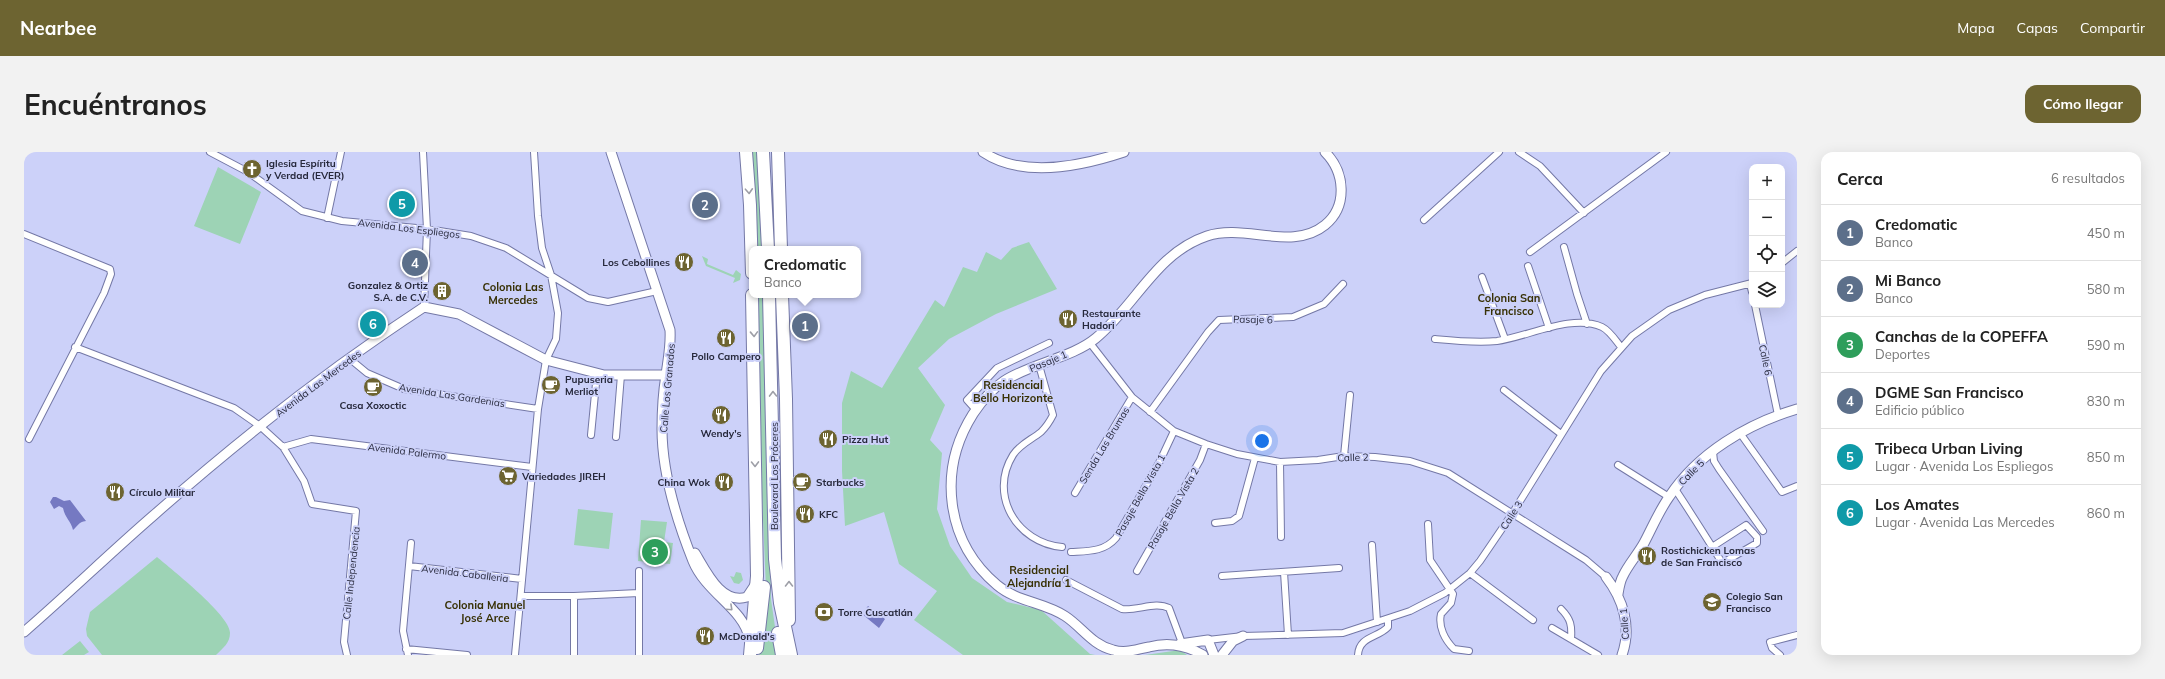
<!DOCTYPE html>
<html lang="es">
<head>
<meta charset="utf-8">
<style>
  :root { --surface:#fff; --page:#f2f2f2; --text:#222; --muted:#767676; --line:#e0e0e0; --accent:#6d6431 }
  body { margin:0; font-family:Mulish,sans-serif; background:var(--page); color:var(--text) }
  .controls { position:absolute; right:12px; top:12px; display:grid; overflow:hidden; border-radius:8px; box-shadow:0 4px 16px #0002 }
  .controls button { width:36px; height:36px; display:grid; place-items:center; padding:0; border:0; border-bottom:1px solid var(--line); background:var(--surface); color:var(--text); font:20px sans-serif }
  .you { position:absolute; left:1238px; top:289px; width:14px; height:14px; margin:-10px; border:3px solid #fff; border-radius:50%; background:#1a73e8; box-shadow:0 0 0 6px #1a73e833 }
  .badge { display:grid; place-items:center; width:26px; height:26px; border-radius:50%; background:var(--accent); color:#fff; font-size:13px; font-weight:700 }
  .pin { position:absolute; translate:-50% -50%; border:2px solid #fff; box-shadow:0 1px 4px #0006 }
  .popup { position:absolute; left:725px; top:94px; width:112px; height:52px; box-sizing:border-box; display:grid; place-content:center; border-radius:8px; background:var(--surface); filter:drop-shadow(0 1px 3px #0005); font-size:13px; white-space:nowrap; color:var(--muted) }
  .popup b { font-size:15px; color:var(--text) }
  .popup::after { content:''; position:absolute; left:50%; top:100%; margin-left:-8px; border:8px solid transparent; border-top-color:var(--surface) }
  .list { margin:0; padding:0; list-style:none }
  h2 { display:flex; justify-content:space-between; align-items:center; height:52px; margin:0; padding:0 16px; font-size:17px }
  h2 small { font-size:13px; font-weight:400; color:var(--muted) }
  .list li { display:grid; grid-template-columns:26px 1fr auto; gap:12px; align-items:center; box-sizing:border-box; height:56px; padding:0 16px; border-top:1px solid var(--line) }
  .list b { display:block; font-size:15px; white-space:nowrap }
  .list p { margin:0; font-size:13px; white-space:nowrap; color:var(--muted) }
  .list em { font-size:13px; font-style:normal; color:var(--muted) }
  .icon { flex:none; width:22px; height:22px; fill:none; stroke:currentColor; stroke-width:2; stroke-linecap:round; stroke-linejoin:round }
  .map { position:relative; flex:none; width:1773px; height:503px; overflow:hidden; border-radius:12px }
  header { display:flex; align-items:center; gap:24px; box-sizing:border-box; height:56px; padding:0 20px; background:var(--accent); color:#fff }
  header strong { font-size:19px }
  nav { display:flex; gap:22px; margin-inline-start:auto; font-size:14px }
  .intro { display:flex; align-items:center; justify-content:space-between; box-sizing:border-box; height:96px; padding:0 24px }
  h1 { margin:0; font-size:28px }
  .button { padding:10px 18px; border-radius:12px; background:var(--accent); color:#fff; font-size:14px; font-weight:700 }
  main { display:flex; gap:24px; padding:0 24px }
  aside { flex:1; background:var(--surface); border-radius:12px; box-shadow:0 4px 16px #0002 }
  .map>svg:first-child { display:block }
  .green { fill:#9dd3b5 }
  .water { fill:#7579c2 }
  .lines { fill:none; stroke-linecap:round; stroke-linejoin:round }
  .street-casing { stroke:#7478a6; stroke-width:8 }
  .secondary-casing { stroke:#7478a6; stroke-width:11 }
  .highway-casing { stroke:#7478a6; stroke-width:14 }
  .street { stroke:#fff; stroke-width:6 }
  .secondary { stroke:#fff; stroke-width:9 }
  .highway { stroke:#fff; stroke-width:12 }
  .oneway { stroke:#9e9fa7 }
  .labels { text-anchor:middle; stroke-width:4; stroke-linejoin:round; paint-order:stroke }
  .poi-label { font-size:10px; font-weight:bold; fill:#27293c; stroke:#ccd1f9; text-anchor:start }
  .street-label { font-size:10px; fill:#27293c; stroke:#ccd1f9 }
  .neighbourhood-label { font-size:11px; font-weight:bold; fill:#383105; stroke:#ccd1f9 }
</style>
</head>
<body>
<header>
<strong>Nearbee</strong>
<nav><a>Mapa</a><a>Capas</a><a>Compartir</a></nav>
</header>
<div class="intro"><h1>Encuéntranos</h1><a class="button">Cómo llegar</a></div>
<main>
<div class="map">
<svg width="1773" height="503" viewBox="0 0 1773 503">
  <rect width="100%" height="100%" fill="#ccd1f9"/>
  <!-- green -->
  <path class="green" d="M727,0H735L739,97H731Z
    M194,15L237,40L216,92L170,74Z
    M1005,90L1033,137L972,162L925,187L894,216L921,253L906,288L918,301L913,357L926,394L948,426L983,450L1017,458L1066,502L1071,503H939L890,468L913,439L875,412L860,360L821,374L818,319V251L827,219L858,236L911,148L920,155L939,115L953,120L962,100L977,108L988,96Z
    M678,104L684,107L683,112L709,123L712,118L717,122L716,128L709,131L711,126L682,114Z
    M733,143H741L747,447L755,503H735L742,437L736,296Z
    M554,357L589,361L585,397L550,393Z
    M617,368L643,370L640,390L649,391L646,412L614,409Z
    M133,405C147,417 207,464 206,481C206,491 199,496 192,503H78L63,484L62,477L66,460Z
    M712,420L717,421L719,428L715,432L710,431L706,424L710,425Z
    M56,489L65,500L60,503H38Z
    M1156,498L1163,503H1121Z"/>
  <!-- water -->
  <path class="water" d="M29,345H32L40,349L46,348L62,369C54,370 54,374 49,378C47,369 41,366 39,356L35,354L30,357L26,350Z
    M844,454L861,467L855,476L838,462Z"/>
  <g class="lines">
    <!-- street casing -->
    <g class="street-casing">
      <path id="street" d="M186,0L224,20L278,59L318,69L403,77L447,84L482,96L564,146L584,150L633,139
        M399,0L403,77L400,155
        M1495,0L1516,14L1560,61
        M303,66L317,0
        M1400,68L1475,0
        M0,82L86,117L87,122L80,141L5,287
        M1540,95L1553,142L1563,172
        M1506,100L1642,0
        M1758,111L1773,99
        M1504,114L1525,176
        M1458,125L1481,187
        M1726,132L1728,140
        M1731,153L1754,263
        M1411,187C1432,189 1452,191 1473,189C1503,185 1549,161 1578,175C1586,179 1592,189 1597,195
        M1066,191L1108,245L1150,279L1182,292L1213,302L1256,310L1294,308L1320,304L1351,305L1386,309L1424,321L1562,408L1582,425
        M51,195L210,256L236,274L259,295L280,329L288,352L332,359L320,490L323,503
        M326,207L343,221L380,237L514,257
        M1015,213L1029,263C1026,269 1022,275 1017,280C1007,288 996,292 989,303C964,343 993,391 1038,395
        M1480,238L1537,282
        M952,258L943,248L973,216L1025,191
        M1126,260L1184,180L1195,168L1269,165L1300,152L1319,132
        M1716,281L1758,340L1773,334
        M567,283L573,221
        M592,285L597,223
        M259,295L287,287L508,315
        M1689,300L1690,309L1695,317L1739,379
        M1320,304L1326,243
        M1256,310L1257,385
        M1594,313L1645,345
        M1651,337C1667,361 1682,385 1697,409H1702L1733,391V385L1722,373L1688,395
        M1051,341L1108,245
        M1191,371L1208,369L1215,364L1231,306
        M1404,372L1406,408L1429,442L1427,451L1417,462C1414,475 1421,488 1430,497L1445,499
        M1348,393L1353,470
        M1047,400C1064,399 1080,400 1092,386L1136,309L1150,279
        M385,414L498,427
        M615,419V503
        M1113,419L1176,308L1182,292
        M1260,420L1264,483
        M1446,421L1509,468
        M1198,424L1315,416
        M1042,428L1098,457C1114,459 1131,449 1145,456L1158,491
        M498,444H550L615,441
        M550,444V503
        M1537,457C1547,467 1548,474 1547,487
        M1528,476L1574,503
        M1184,488L1219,484L1319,481L1386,459L1421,441L1446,421L1456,409L1488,362L1577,219L1608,184L1645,158L1681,143L1728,131
        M382,497L443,503
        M384,503L379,479L387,391
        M491,503L514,257L522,208L532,187L534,161L527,123L518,96L514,64L510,0
        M1334,503C1335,484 1354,486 1364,475V467
        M1756,503L1748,496L1746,490L1773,483"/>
    </g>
    <!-- secondary casing -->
    <g class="secondary-casing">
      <path id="secondary" d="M587,0L646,178C647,194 644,207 642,223C639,241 638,259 638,277C638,321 653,369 669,409C682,441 720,457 725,486
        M959,0C999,27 1058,14 1100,0
        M671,401C682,419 697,453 723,445L731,433
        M1582,425C1599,447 1608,475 1598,503
        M1594,442C1595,436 1596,429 1599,424C1604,413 1614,402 1620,391C1628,376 1635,359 1645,345C1674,301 1723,272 1773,257
        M0,480C44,442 86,401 130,363C215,288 305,217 400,155L435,162L522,208L580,223H642
        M1156,492L1184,488L1190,503
        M1179,503C1162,493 1144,490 1125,495C1113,497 1102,502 1089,498C1068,493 1058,475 1041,464C1020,450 993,450 973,433C922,390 913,319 949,262C957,250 968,237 980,229C1008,211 1048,206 1072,186C1112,153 1132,101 1183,84C1221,71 1268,100 1301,73C1324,54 1321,20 1301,0
        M1198,503L1209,489L1219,484"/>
    </g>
    <!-- highway casing -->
    <g class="highway-casing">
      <path id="highway" d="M722,0L726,53L728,121
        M739,0L744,97
        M754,0L757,97
        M745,143L751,407L756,451L767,503
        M758,143L762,247L765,468
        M754,481L758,503
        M733,496L740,435
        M726,503L733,424L728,143"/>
    </g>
    <!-- street -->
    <use href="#street" class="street"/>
    <!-- secondary -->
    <use href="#secondary" class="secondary"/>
    <!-- highway -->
    <use href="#highway" class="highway"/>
  </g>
  <!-- one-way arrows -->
  <defs><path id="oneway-chevron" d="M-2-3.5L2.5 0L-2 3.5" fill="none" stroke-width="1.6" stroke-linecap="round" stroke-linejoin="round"/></defs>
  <g class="oneway">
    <use href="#oneway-chevron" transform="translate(725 39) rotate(87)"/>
    <use href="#oneway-chevron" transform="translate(730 182) rotate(88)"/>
    <use href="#oneway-chevron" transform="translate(749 242) rotate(-91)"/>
    <use href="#oneway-chevron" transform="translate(731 312) rotate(89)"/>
    <use href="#oneway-chevron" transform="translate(765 432) rotate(-90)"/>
    <use href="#oneway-chevron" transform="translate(706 456) rotate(43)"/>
  </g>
  <!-- icons -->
  <defs>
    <g id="church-disc" transform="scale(1)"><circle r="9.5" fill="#6d6431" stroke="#ccd1f9"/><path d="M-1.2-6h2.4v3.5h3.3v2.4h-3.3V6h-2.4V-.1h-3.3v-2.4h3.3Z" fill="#fff"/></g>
    <g id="restaurant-disc" transform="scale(1)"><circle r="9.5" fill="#6d6431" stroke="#ccd1f9"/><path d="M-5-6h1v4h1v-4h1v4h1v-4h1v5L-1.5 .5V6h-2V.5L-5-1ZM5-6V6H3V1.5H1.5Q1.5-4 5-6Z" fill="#fff"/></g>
    <g id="building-disc" transform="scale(1)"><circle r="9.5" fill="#6d6431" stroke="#ccd1f9"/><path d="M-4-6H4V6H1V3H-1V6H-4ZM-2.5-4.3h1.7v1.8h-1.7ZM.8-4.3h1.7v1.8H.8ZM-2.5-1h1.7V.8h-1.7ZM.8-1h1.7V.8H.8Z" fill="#fff"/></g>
    <g id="cafe-disc" transform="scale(1)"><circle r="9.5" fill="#6d6431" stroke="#ccd1f9"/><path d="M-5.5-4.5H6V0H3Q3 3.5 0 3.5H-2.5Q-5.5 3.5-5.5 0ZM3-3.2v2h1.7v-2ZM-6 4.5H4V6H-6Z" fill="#fff"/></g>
    <g id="supermarket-disc" transform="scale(1)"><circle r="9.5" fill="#6d6431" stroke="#ccd1f9"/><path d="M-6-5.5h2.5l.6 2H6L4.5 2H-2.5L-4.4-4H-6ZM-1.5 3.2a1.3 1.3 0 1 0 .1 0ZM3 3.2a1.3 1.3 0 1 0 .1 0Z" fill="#fff"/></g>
    <g id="school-disc" transform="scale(1)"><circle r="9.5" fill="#6d6431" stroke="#ccd1f9"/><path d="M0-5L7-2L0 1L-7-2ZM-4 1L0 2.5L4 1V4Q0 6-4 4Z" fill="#fff"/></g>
    <g id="bank-disc" transform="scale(1)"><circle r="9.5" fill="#6d6431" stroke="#ccd1f9"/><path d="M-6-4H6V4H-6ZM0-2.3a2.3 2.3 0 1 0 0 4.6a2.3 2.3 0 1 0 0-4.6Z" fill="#fff"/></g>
  </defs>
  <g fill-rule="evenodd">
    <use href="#church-disc" x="228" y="17"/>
    <use href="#restaurant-disc" x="660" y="110"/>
    <use href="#building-disc" x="418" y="139"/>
    <use href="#restaurant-disc" x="1044" y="167"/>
    <use href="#restaurant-disc" x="702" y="186"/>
    <use href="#cafe-disc" x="527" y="233"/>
    <use href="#cafe-disc" x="349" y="235"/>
    <use href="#restaurant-disc" x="697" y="263"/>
    <use href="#restaurant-disc" x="804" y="287"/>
    <use href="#supermarket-disc" x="484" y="324"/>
    <use href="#restaurant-disc" x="700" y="330"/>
    <use href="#cafe-disc" x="778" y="330"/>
    <use href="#restaurant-disc" x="91" y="340"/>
    <use href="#restaurant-disc" x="781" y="362"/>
    <use href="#restaurant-disc" x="1623" y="404"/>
    <use href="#school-disc" x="1688" y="450"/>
    <use href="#bank-disc" x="800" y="460"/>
    <use href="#restaurant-disc" x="681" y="484"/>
  </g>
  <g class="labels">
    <!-- poi labels -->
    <g class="poi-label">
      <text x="242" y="15">Iglesia Espíritu<tspan x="242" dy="12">y Verdad (EVER)</tspan></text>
      <text x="646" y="114" text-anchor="end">Los Cebollines</text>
      <text x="404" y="137" text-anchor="end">Gonzalez &amp; Ortiz<tspan x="404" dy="12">S.A. de C.V.</tspan></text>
      <text x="1058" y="165">Restaurante<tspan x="1058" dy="12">Hadori</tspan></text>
      <text x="702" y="208" text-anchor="middle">Pollo Campero</text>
      <text x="541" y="231">Pupuseria<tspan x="541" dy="12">Merliot</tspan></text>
      <text x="349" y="257" text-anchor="middle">Casa Xoxoctic</text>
      <text x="697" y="285" text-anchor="middle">Wendy's</text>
      <text x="818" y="291">Pizza Hut</text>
      <text x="498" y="328">Variedades JIREH</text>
      <text x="686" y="334" text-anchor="end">China Wok</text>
      <text x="792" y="334">Starbucks</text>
      <text x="105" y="344">Círculo Militar</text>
      <text x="795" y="366">KFC</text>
      <text x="1637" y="402">Rostichicken Lomas<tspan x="1637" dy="12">de San Francisco</tspan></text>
      <text x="1702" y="448">Colegio San<tspan x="1702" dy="12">Francisco</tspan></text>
      <text x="814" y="464">Torre Cuscatlán</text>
      <text x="695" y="488">McDonald's</text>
    </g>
    <!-- street labels -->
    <g class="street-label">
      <text transform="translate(385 76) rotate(7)" y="4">Avenida Los Espliegos</text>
      <text transform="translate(1229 167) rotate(1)" y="4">Pasaje 6</text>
      <text transform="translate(1742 208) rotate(78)" y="4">Calle 6</text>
      <text transform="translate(1024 209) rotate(-23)" y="4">Pasaje 1</text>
      <text transform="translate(294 231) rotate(-37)" y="4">Avenida Las Mercedes</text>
      <text transform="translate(643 236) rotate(-85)" y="4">Calle Los Granados</text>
      <text transform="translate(428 243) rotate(9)" y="4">Avenida Las Gardenias</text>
      <text transform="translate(1080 293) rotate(-59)" y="4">Senda Las Brumas</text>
      <text transform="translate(383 299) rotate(7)" y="4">Avenida Palermo</text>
      <text transform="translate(1329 305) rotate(-2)" y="4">Calle 2</text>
      <text transform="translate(1667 320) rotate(-45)" y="4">Calle 5</text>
      <text transform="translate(750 324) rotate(-90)" y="4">Boulevard Los Próceres</text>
      <text transform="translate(1116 343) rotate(-61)" y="4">Pasaje Bella Vista 1</text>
      <text transform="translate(1149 356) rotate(-60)" y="4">Pasaje Bella Vista 2</text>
      <text transform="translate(1487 363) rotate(-57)" y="4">Calle 3</text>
      <text transform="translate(327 421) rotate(-84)" y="4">Calle Independencia</text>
      <text transform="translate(441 421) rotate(7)" y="4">Avenida Caballeria</text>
      <text transform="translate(1600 472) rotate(-94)" y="4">Calle 1</text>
    </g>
    <!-- neighbourhood labels -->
    <g class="neighbourhood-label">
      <text x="489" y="139">Colonia Las<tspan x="489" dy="13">Mercedes</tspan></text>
      <text x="1485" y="150">Colonia San<tspan x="1485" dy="13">Francisco</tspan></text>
      <text x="989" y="237">Residencial<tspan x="989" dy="13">Bello Horizonte</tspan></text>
      <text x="1015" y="422">Residencial<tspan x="1015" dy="13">Alejandría 1</tspan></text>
      <text x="461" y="457">Colonia Manuel<tspan x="461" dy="13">José Arce</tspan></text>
    </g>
  </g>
</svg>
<div class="controls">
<button>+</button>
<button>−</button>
<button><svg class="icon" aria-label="locate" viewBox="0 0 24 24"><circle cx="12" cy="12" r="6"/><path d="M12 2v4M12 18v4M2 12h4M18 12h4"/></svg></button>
<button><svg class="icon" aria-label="layers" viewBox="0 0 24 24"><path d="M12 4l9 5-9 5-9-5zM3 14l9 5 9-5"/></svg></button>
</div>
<div class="you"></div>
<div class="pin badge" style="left:781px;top:174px;background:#5c6f8a">1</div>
<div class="popup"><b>Credomatic</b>Banco</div>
<div class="pin badge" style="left:681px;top:53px;background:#5c6f8a">2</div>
<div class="pin badge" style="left:631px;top:400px;background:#2e9e5b">3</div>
<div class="pin badge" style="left:391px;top:111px;background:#5c6f8a">4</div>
<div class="pin badge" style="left:378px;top:52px;background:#0f9aa8">5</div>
<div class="pin badge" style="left:349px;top:172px;background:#0f9aa8">6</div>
</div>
<aside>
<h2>Cerca<small>6 resultados</small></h2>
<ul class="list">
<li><span class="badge" style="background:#5c6f8a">1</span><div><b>Credomatic</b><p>Banco</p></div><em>450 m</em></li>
<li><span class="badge" style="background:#5c6f8a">2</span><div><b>Mi Banco</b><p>Banco</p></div><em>580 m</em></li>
<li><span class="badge" style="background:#2e9e5b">3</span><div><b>Canchas de la COPEFFA</b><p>Deportes</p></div><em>590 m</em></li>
<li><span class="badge" style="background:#5c6f8a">4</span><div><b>DGME San Francisco</b><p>Edificio público</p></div><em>830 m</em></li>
<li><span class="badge" style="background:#0f9aa8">5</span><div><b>Tribeca Urban Living</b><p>Lugar · Avenida Los Espliegos</p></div><em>850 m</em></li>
<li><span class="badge" style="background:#0f9aa8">6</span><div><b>Los Amates</b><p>Lugar · Avenida Las Mercedes</p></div><em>860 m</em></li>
</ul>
</aside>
</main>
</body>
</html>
